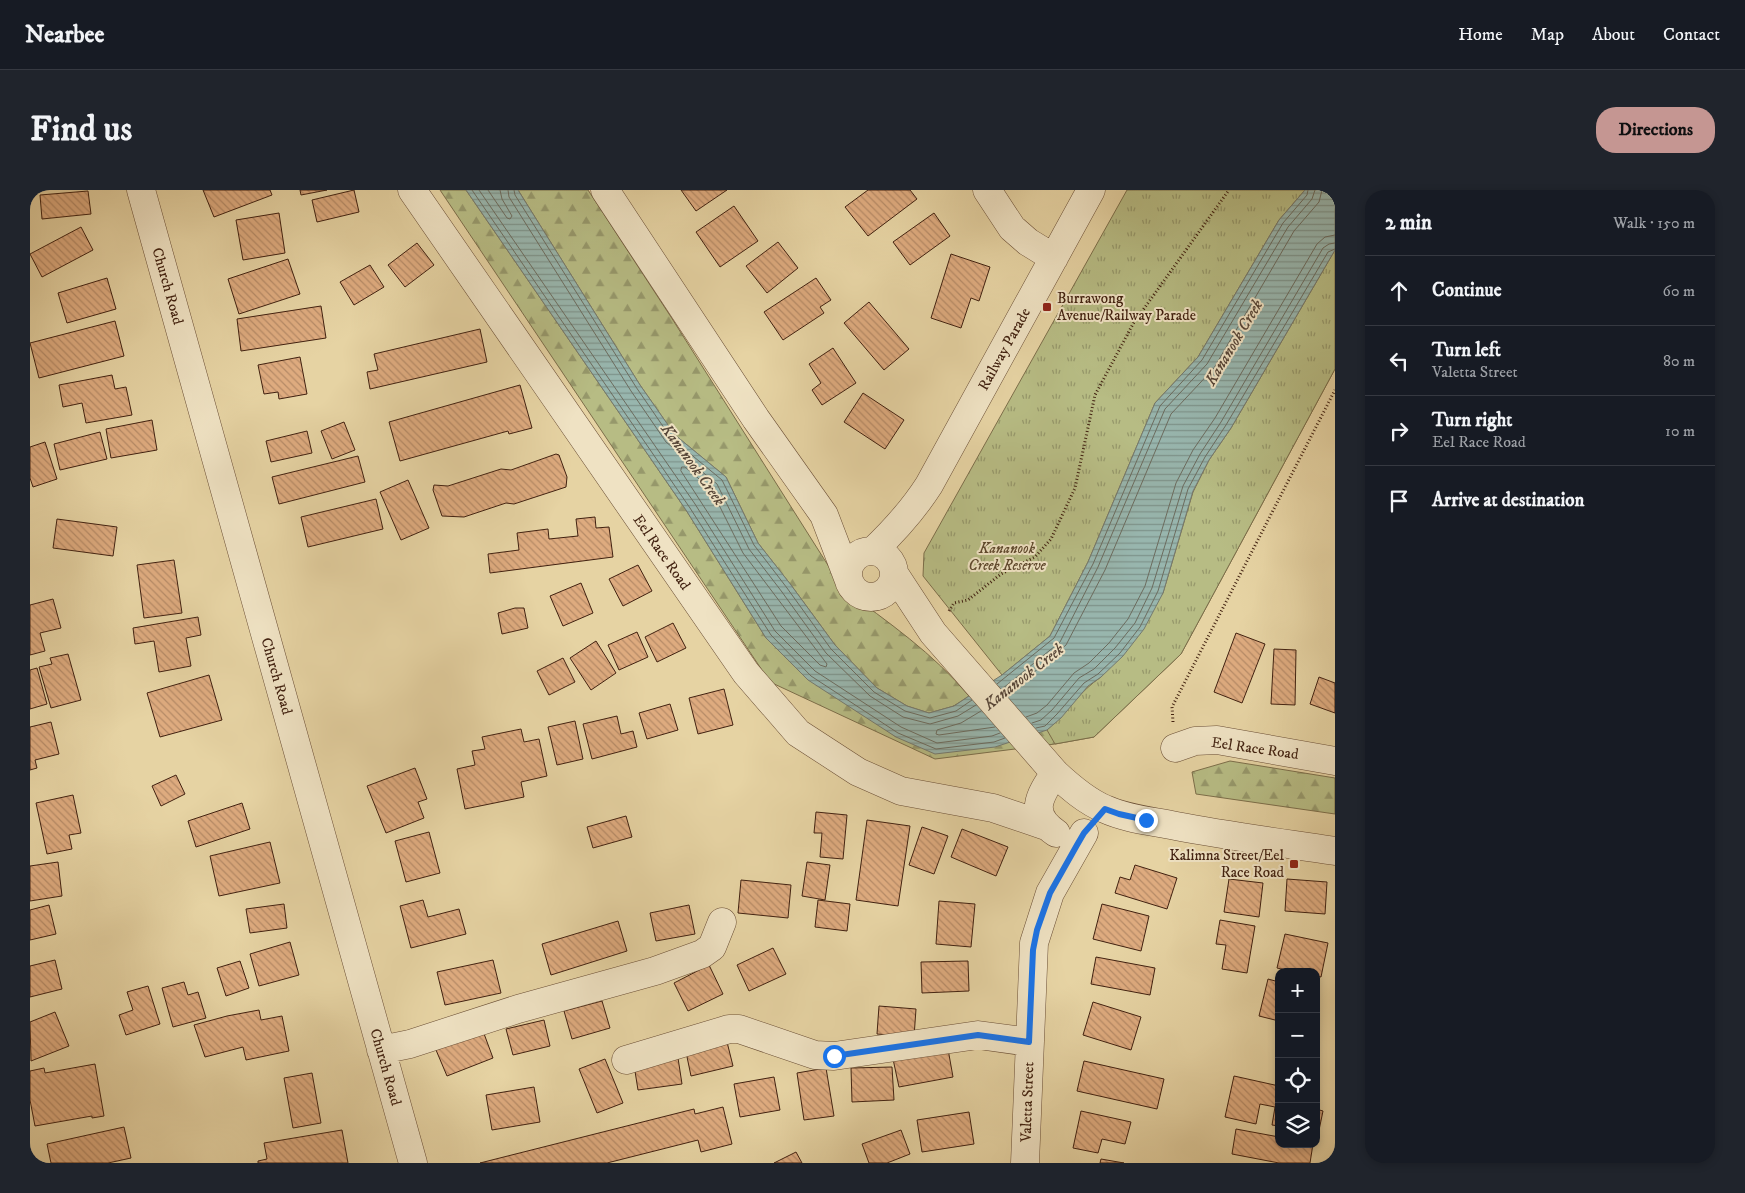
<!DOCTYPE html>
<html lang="en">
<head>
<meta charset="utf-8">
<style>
  :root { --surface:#171b24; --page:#20242c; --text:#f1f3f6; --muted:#9ea1a6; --line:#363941; --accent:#c59692 }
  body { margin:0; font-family:"IM FELL DW Pica",serif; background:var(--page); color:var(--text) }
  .controls { position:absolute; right:15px; bottom:15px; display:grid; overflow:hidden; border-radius:10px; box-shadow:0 2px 8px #0003 }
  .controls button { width:45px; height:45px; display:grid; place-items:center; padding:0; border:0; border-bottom:1px solid var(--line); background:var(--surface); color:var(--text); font:25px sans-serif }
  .stop { position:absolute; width:15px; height:15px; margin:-11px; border:4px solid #1a73e8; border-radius:50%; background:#fff }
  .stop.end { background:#1a73e8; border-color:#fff; box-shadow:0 1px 5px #0008 }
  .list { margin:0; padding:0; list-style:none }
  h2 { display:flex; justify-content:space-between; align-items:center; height:65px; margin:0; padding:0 20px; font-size:21px }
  h2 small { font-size:16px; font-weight:400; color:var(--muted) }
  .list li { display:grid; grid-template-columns:32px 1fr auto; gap:15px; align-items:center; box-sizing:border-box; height:70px; padding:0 20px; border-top:1px solid var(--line) }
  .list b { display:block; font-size:19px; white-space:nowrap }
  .list p { margin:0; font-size:16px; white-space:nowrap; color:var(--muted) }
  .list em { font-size:16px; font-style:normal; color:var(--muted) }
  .icon { flex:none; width:28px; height:28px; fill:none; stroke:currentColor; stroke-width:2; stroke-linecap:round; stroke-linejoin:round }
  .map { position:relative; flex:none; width:1305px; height:973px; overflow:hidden; border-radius:20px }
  header { display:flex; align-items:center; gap:30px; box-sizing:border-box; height:70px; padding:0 25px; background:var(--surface); border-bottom:1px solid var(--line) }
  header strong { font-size:24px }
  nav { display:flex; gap:28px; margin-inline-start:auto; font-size:18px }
  .intro { display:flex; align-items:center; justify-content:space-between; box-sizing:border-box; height:120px; padding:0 30px }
  h1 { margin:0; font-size:35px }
  .button { padding:12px 22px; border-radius:20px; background:var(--accent); color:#111; font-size:18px; font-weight:700 }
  main { display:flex; gap:30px; padding:0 30px }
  aside { flex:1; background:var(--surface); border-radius:20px; box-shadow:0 2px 8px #0003 }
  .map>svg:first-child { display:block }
  .forest { fill:url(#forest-firs); stroke:#7c6e4a }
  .park { fill:url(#park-tufts); stroke:#7c6e4a }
  .water { fill:url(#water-rules); stroke:#757a6f }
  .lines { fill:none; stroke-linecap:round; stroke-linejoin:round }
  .shore { stroke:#6c6c5f; stroke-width:1 }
  .building { fill:url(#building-back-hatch); stroke:#412110 }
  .minor-casing { stroke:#6a4e35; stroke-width:29 }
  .path { stroke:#412110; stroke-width:3; stroke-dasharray:1 2.5; stroke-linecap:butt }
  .minor { stroke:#efe2c3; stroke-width:28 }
  .route { stroke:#1a73e8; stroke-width:6 }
  .poi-dot { fill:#8f2418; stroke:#efe2c3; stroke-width:2 }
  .labels { text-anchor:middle; stroke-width:4; stroke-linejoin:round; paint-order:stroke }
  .street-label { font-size:15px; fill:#412110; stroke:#efe2c3 }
  .poi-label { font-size:15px; fill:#412110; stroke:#efe2c3; text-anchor:start }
  .park-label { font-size:15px; font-style:italic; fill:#5e482d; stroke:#efe2c3 }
  .water-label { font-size:16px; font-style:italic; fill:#574638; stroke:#efe2c3 }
</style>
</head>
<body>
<header>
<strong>Nearbee</strong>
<nav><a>Home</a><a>Map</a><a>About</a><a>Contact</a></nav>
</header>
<div class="intro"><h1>Find us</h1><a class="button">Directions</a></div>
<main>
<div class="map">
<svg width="1305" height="973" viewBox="0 0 1305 973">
  <defs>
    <pattern id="forest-firs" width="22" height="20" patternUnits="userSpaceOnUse" patternTransform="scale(1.25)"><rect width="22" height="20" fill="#b7bc84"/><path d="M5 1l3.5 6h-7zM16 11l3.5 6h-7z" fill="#96986b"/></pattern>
    <pattern id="park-tufts" width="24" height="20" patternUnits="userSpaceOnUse" patternTransform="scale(1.25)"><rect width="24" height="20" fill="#b7bc84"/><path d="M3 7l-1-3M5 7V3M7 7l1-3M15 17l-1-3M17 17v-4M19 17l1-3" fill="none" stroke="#96986b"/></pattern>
    <pattern id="water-rules" width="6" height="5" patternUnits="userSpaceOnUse" patternTransform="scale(1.25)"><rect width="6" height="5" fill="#98b6ae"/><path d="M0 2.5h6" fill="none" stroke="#7e948c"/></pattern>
    <pattern id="building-back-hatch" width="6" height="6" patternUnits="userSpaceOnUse" patternTransform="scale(1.25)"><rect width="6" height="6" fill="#deab7f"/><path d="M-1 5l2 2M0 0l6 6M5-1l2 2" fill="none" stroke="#b68b67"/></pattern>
  </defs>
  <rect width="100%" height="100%" fill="#e6d3a3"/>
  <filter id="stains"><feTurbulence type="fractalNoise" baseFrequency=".004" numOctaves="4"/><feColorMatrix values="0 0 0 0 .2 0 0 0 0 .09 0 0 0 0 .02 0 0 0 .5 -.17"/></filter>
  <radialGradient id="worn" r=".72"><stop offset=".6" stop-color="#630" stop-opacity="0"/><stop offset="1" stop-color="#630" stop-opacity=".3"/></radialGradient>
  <!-- forest -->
  <path class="forest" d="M410,0H436L656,320L736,448L866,547L1133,403L1163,302L1305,60V179L1151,464L1064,547L1025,554L905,569L740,492Z
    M488,0H558L641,127L813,399C857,431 904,464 939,506L924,516L899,523L877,516L847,498L805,455L761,395L728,353L696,287L645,245L610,195Z
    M1200,571L1305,588V624L1166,604L1162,582Z"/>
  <!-- park -->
  <path class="park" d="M1097,0H1275L1249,30L1168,167L1125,213L1058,372L1020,446L972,485L893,386L894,363Z
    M1305,60V179L1151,464L1064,547L1025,554L1017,540C1036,523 1050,501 1071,487L1133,403L1163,302L1179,270L1201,238Z"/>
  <!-- water -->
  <path class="water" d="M436,0H488L610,195L645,245L696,287L728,353L761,395L805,455L847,498L877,516L899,523L924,516L939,506L972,485L1020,446L1058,372L1125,213L1168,167L1249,30L1275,0H1305V60L1201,238L1179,270L1163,301L1133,403L1114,439L1093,466L1071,487L1058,496L1031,528L1017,540L965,557L905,564L866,547L778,490L736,448L656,320Z"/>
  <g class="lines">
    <!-- shore -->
    <path class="shore" d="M442,0L660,318L741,445L781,486L868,543L906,559L964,552L975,548
      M449,0L665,314L745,441L785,481L871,537L907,553L962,546L970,543
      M458,0L477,28L480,29L482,26L472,9L470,0
      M478,0L479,7L601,201L636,252L687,294L719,359L752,402L796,463L840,506L873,527L900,534L928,526L946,515
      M484,0L485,5L606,197L641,248L692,290L724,355L757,398L801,459L844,502L875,521L900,528L926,521L942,510
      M652,277H655L681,299L713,363L797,474L796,477L790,475L751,436L651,281Z
      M967,494L1024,448L1063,374L1130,216L1172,170L1253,33L1277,5L1278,0
      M972,499L1030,452L1068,377L1135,219L1177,174L1258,37L1282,9L1285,0
      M977,505L1036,455L1075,380L1141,224L1184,178L1264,41L1289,12L1292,0
      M951,521L931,533L907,540L906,544L909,545L965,537
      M996,527L1007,523L1017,515L1044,483L1059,473L1079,453L1098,429L1115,396L1146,293L1163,260L1185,228L1287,54L1295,47L1305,45
      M1002,533L1011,530L1022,520L1049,488L1064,479L1085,458L1105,433L1122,398L1153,296L1170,264L1191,232L1293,58L1299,54L1305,53
      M1006,538L1015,536L1027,524L1054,493L1068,484L1090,463L1110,437L1128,401L1158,299L1175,267L1196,235L1298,62L1305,59"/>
  </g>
  <!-- building -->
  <path class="building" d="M173,0H240L242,5L184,27Z
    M270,0H297L271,5Z
    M324,0L329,22L287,32L282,10Z
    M651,0H697L666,21Z
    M838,0H880L887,9L838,46L815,17Z
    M58,1L61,24L12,29L10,5Z
    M704,16L728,51L690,77L666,42Z
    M249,23L255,63L213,70L206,30Z
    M904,23L920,46L880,75L863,52Z
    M51,37L63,60L12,87L0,64Z
    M748,52L768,78L737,103L716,76Z
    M387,53L404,75L375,97L358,75Z
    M921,64L960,77L949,111L941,108L931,138L901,128Z
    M258,69L270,104L209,124L198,89Z
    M340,75L354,97L324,115L310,92Z
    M77,88L86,119L37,133L28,103Z
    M786,88L801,110L790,117L794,123L753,150L734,122Z
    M839,112L879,159L854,180L814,133Z
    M291,116L296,148L211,161L207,129Z
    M85,131L94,166L9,188L0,153Z
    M450,139L457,172L340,199L337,182L348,180L344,164Z
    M803,158L826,193L792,215L782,200L791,193L779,174Z
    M270,167L277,204L249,209L248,202L234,204L228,175Z
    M82,185L85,199L96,197L102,225L56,233L52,213L33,217L29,195Z
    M490,195L502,238L479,244L478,241L370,271L359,232Z
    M833,203L874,230L855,259L814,232Z
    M122,230L127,260L81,268L76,239Z
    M314,232L325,260L302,269L291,241Z
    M277,241L282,263L241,272L236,251Z
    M70,242L77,269L30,280L24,254Z
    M15,252L27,289L3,297L0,288V257Z
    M526,264L529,265L537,287L536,297L484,314L476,313L434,327L412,326L403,300L404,295L418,296L471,279L481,280Z
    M328,266L335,292L249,314L242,287Z
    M378,290L399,338L371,350L350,302Z
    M346,309L353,339L278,357L271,327Z
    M565,327L566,338L579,337L583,367L460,383L458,364L489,360L487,343L518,339L519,349L548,346L546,329Z
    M27,329L87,337L83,366L23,358Z
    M144,370L152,423L114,428L107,375Z
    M608,375L622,401L593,416L579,389Z
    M551,393L563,423L533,436L520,406Z
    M23,409L31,438L10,443L15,461L0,465V415Z
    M485,418H494L498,438L472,444L468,423Z
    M168,427L171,445L156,448L161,476L129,482L124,451L105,454L103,438Z
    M643,433L656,458L627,472L615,447Z
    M607,442L618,467L589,480L578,455Z
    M1206,443L1235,454L1212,513L1184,502Z
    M566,451L586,483L561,500L540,468Z
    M1244,459L1266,460L1265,515L1241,514Z
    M38,464L51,510L21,518L9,477L22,474L20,468Z
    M533,468L545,492L519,505L507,481Z
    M7,478L17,514L0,519V480Z
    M179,485L192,530L130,547L117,503Z
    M1289,487L1305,493V523L1280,514Z
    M694,499L703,535L668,544L659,508Z
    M640,514L648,540L617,549L609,523Z
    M587,526L591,544L603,541L607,557L562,569L553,534Z
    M545,531L553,569L527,575L518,537Z
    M21,532L29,564L5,570L7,578L0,580V537Z
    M491,539L494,552L509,549L517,586L491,592L494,607L435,619L427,579L445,575L442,561L455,559L452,547Z
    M385,578L397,609L388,612L394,628L356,643L337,596Z
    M146,585L155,604L131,616L122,596Z
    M43,605L51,643L39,645L42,659L17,664L6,613Z
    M212,613L220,639L166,657L158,631Z
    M786,622L817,625L813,669L790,667L792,643H784Z
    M596,626L602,647L563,658L557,637Z
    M837,630L880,636L868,716L826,710Z
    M892,637L918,646L904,684L879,675Z
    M932,639L978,657L966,686L921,667Z
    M399,642L410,683L376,692L365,651Z
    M240,652L250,693L189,706L180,666Z
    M28,672L32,706L0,711V676Z
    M777,672L800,675L795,710L772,706Z
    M1105,675L1147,688L1137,719L1085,703L1090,687L1100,690Z
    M1199,689L1233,693L1229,727L1194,722Z
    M1257,689L1297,692L1295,724L1255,721Z
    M711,690L761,695L758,728L708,723Z
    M393,710L398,727L429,719L436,744L381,758L370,716Z
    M788,710L820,714L817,741L785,737Z
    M909,711L945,714L941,757L906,754Z
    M254,714L257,738L220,743L216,719Z
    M1072,714L1119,726L1111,761L1063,749Z
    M19,715L26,744L0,750V720Z
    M659,715L665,744L626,751L620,723Z
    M1190,730L1225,736L1217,783L1192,779L1196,755L1186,754Z
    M588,731L597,761L521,785L512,754Z
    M1255,744L1298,753L1291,787L1286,786V782H1264L1247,778Z
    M260,752L269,785L229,796L220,764Z
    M743,758L756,784L719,801L707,775Z
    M1066,767L1125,778L1120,805L1061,794Z
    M25,770L32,799L0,807V776Z
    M463,770L471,803L415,815L407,782Z
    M210,771L219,798L196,806L187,778Z
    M938,771L939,801L892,803L891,772Z
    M679,775L693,804L658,821L644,793Z
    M1238,789L1249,792V831L1229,826Z
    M154,792L158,805L168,802L176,828L143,837L132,798Z
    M118,796L130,834L96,845L89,825L103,820L97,802Z
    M572,811L580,838L542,849L534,821Z
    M1063,812L1111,827L1101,860L1053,845Z
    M849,816L886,819L884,847L847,844Z
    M229,820L231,830L252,826L259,861L216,870L213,857L175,867L164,835L197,826Z
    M25,822L39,856L1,871L0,832Z
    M514,830L520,856L483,865L476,839Z
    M453,841L463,868L417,886L406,860Z
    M697,852L703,876L661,886L656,862Z
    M918,859L923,887L869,897L863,869Z
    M648,868L652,894L608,900L604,875Z
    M575,869L593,913L567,923L549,879Z
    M1054,871L1134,889L1127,919L1047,901Z
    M65,874L74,926L62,928V926L5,936L0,910V881L14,878L15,883Z
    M862,877L864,910L822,912L821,878Z
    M796,878L804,926L774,930L767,883Z
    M282,883L291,933L263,938L254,888Z
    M1204,886L1249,896V936L1242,935L1245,917L1230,914L1226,934L1195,927Z
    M744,887L750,920L710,927L704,894Z
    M504,897L510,932L462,940L456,905Z
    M693,917L702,954L671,962L668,950L577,973H450L664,919L665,924Z
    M1286,919L1293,921L1288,945L1286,944Z
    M1051,921L1101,932L1095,954L1072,949L1068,963L1043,958Z
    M939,922L944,954L892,962L887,930Z
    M94,937L101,968L78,973H21L17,954Z
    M1206,939L1249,947V954H1283L1280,973H1249L1202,964Z
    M312,940L318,973H228V971L237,969L234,953Z
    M871,940L880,964L857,973H839L832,954Z
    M766,962L772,973H744Z
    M1071,969L1094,973H1070Z"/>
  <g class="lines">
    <!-- minor casing -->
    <g class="minor-casing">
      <path id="minor" d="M111,0L383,973
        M382,0L716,483L768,543L828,582L871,601L963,618L1016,636
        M575,0L726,229L794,325L820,393
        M957,0L982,38L998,52L1024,68
        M818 384a23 23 0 1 1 46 0a23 23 0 1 1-46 0Z
        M843,361C865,340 883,320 899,295L1061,0
        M865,385L903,443L1025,583C1040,597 1056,611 1075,619C1097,629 1122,631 1146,636C1198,646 1252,653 1305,661
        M1145,558L1165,551L1187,550L1305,571
        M1025,583C1009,606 998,624 1026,643
        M351,860L380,854L488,819L625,781L672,764L682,757L692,732
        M596,870L699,839H709L785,865L804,866L948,845L999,852
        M995,973L1004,753L1020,703L1054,643"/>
    </g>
    <!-- path -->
    <path class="path" d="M919,421L924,413L938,410L971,384L1005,367L1021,349L1045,298L1065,205L1103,134L1199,0
      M1143,532L1142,517L1305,200"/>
    <!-- minor -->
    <use href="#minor" class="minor"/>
  </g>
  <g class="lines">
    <!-- route -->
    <path class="route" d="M804,866L948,845L999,852L1003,760L1007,740L1020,703L1047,655L1054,643L1075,619L1089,624L1116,630"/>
  </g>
  <!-- markers -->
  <g class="poi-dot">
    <rect x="1012" y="112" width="10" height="10" rx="2.5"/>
    <rect x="1259" y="669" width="10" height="10" rx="2.5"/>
  </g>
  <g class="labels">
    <!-- street labels -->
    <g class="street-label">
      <text transform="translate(138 96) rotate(74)" y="5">Church Road</text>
      <text transform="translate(974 159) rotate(-61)" y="5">Railway Parade</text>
      <text transform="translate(632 362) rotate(55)" y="5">Eel Race Road</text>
      <text transform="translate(247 486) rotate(74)" y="5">Church Road</text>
      <text transform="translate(1225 558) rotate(8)" y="5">Eel Race Road</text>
      <text transform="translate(356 877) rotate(74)" y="5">Church Road</text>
      <text transform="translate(997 912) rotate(-88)" y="5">Valetta Street</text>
    </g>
    <!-- poi labels -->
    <g class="poi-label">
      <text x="1027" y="113">Burrawong<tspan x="1027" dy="17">Avenue/Railway Parade</tspan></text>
      <text x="1254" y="670" text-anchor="end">Kalimna Street/Eel<tspan x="1254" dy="17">Race Road</tspan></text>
    </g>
    <!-- park labels -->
    <g class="park-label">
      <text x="977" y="363">Kananook<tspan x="977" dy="17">Creek Reserve</tspan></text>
    </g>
    <!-- water labels -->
    <g class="water-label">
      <text transform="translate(1203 152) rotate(-59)" y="6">Kananook Creek</text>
      <text transform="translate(664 274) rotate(54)" y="6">Kananook Creek</text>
      <text transform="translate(993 486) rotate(-38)" y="6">Kananook Creek</text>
    </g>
  </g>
  <rect width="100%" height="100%" filter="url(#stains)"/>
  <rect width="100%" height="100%" fill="url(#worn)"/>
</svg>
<div class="controls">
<button>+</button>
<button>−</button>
<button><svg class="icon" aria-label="locate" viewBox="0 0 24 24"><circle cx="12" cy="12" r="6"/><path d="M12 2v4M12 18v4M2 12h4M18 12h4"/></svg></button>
<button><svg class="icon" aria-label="layers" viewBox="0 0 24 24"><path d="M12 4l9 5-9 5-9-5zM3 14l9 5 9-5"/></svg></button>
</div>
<div class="stop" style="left:804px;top:866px"></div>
<div class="stop end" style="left:1116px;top:630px"></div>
</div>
<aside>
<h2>2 min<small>Walk · 150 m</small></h2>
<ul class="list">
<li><svg class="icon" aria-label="ahead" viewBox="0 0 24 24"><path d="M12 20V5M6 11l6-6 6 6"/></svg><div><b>Continue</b></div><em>60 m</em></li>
<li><svg class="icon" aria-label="left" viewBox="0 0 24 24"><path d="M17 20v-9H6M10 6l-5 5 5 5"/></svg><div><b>Turn left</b><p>Valetta Street</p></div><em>80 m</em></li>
<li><svg class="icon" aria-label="right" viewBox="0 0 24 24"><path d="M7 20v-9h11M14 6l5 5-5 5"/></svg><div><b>Turn right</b><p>Eel Race Road</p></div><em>10 m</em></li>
<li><svg class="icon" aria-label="arrive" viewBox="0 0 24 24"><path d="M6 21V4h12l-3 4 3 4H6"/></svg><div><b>Arrive at destination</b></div></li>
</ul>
</aside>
</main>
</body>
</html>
